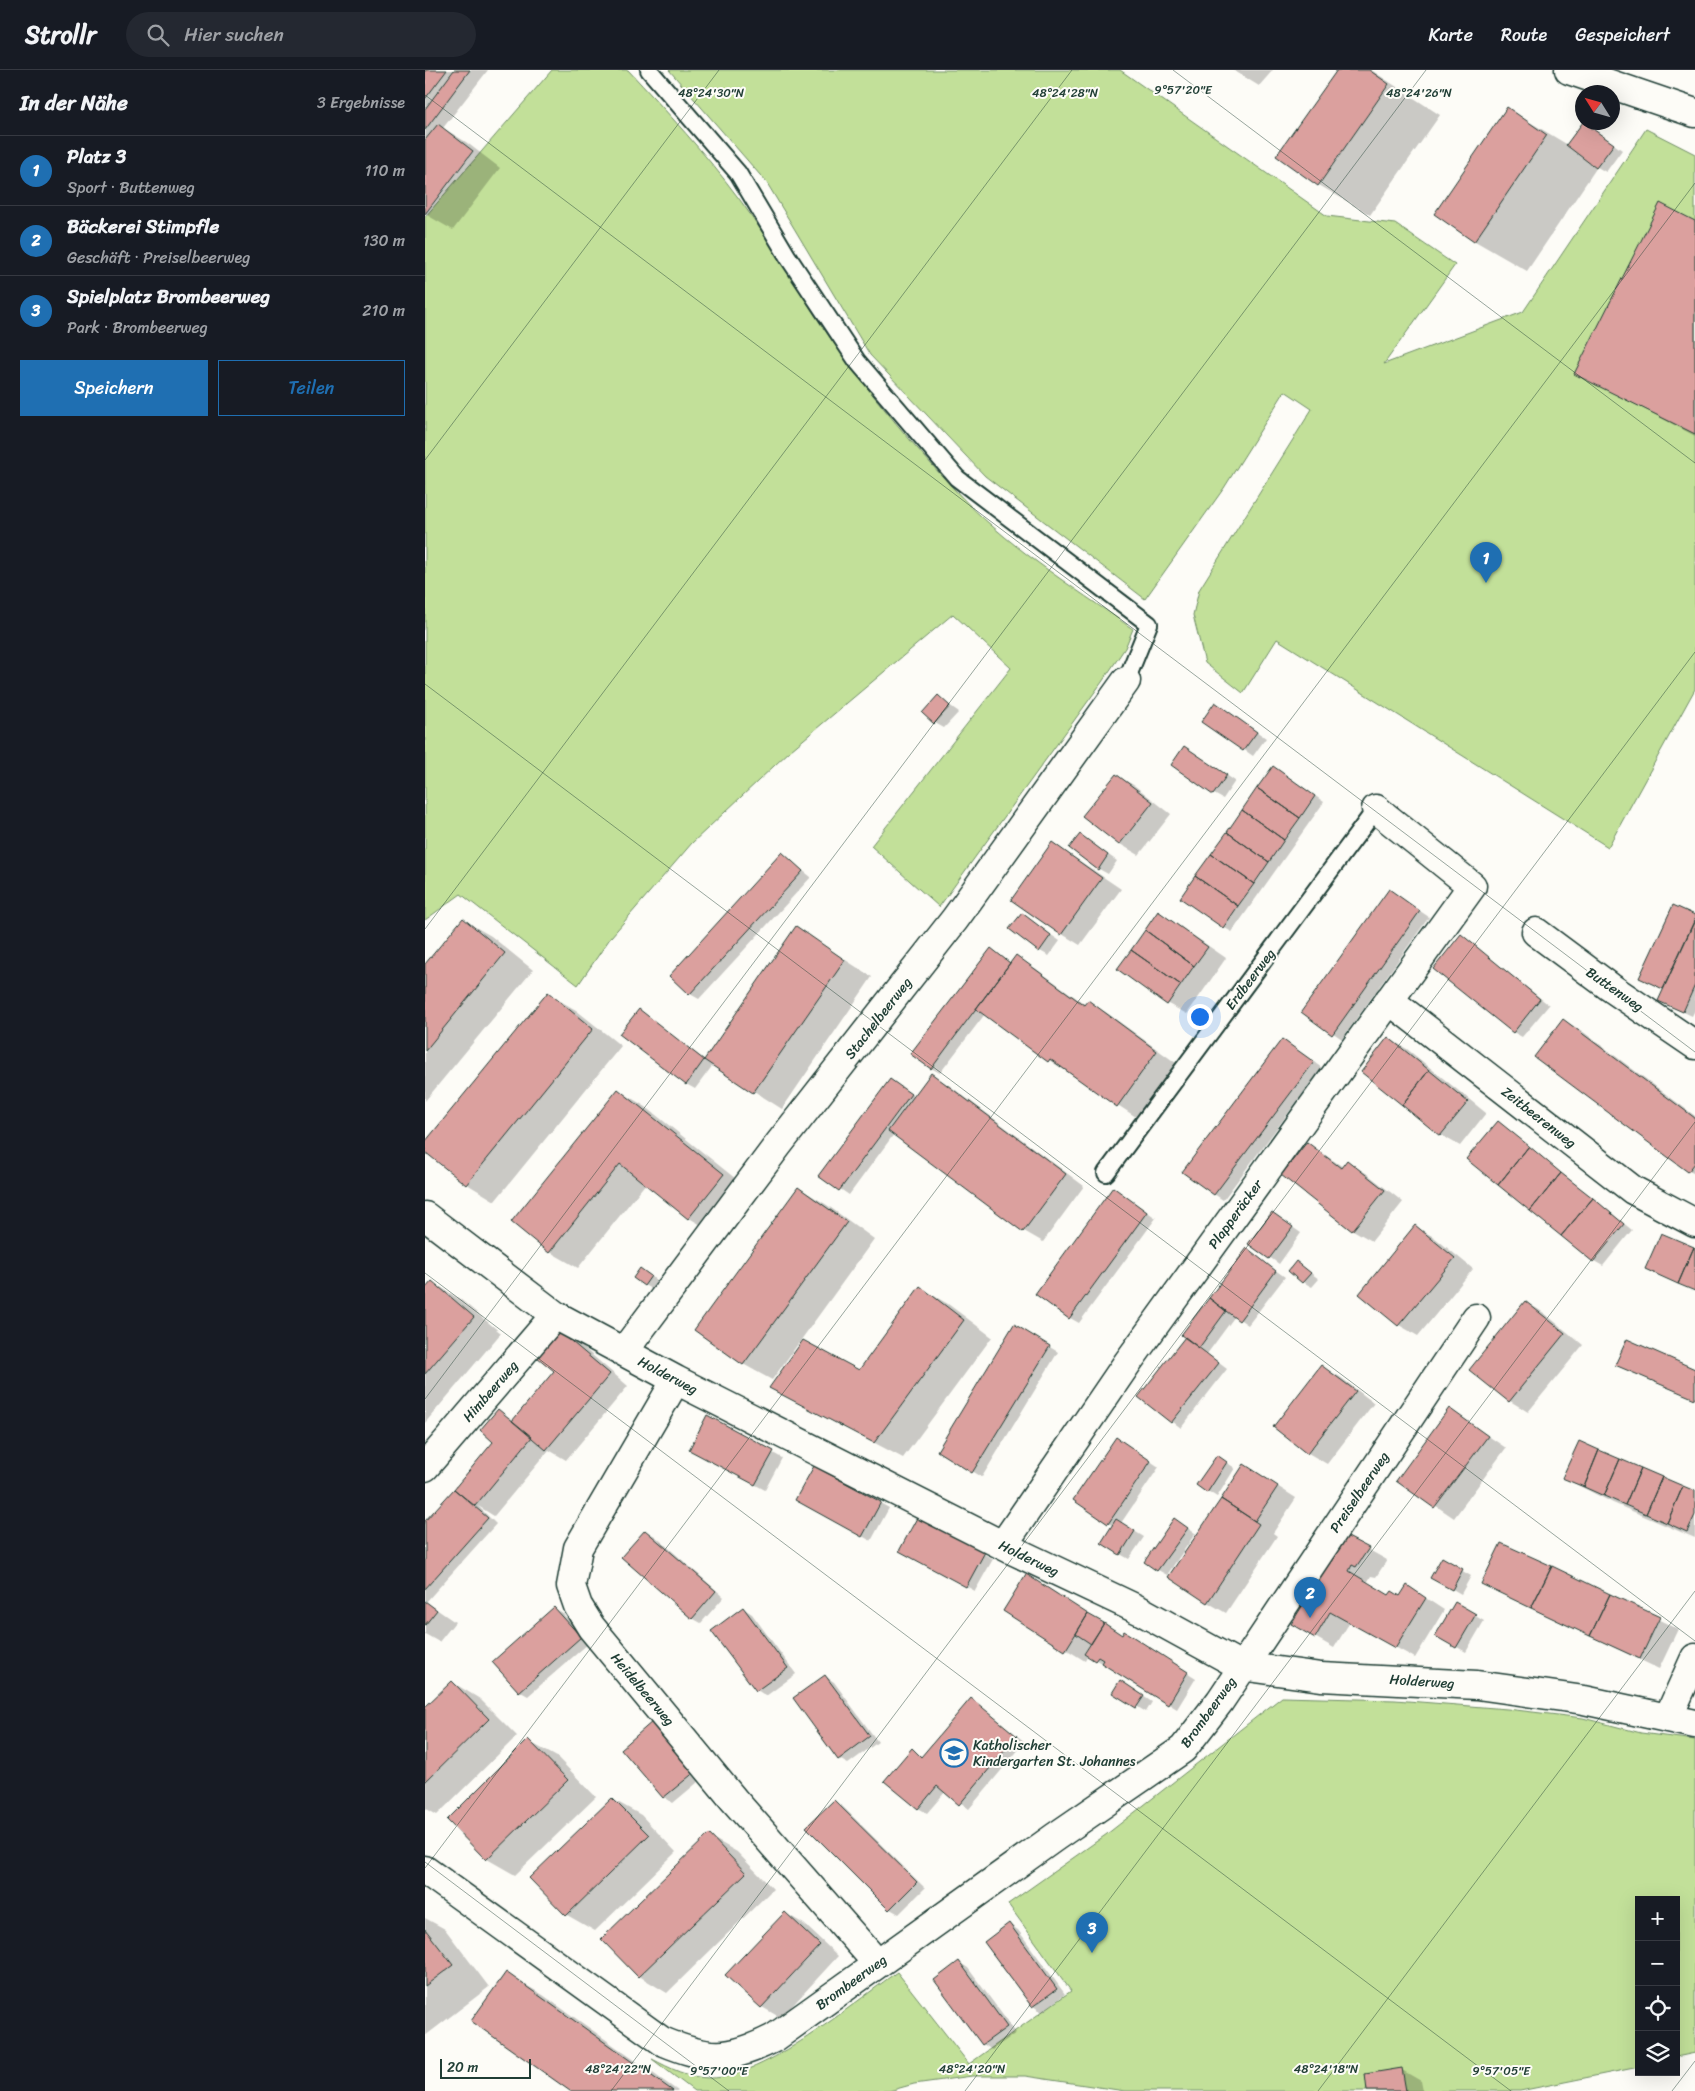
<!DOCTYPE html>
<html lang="de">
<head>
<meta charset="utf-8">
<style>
  :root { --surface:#171b24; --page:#242831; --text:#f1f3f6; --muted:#9ea1a6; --line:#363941; --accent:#1f6fb2 }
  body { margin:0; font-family:Sriracha,sans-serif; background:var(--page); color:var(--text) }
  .controls { position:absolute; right:15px; bottom:15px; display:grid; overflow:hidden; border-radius:0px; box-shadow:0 5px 20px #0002 }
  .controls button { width:45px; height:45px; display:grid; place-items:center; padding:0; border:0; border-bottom:1px solid var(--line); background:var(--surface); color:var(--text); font:25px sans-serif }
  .compass { position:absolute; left:1150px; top:15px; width:45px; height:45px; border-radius:50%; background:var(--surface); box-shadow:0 5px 20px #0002; rotate:307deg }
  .scale { position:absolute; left:15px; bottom:12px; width:91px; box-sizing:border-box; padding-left:5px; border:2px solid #1f3d34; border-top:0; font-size:14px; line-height:18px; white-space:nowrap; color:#1f3d34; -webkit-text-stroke:4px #fdfcf7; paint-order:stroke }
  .you { position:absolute; left:774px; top:946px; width:18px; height:18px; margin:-12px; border:4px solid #fff; border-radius:50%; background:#1a73e8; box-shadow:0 0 0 8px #1a73e833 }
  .badge { display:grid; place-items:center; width:32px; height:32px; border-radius:50%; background:var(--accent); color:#fff; font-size:16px; font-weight:700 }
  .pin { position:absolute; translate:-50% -41px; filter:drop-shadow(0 1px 2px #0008) }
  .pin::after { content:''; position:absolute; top:26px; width:18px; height:15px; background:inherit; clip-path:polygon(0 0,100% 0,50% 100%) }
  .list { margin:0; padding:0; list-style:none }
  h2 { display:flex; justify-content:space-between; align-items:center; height:65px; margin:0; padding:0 20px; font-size:21px }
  h2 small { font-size:16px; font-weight:400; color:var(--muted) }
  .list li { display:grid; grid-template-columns:32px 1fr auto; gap:15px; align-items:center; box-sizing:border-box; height:70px; padding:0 20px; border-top:1px solid var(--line) }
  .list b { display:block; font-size:19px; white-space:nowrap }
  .list p { margin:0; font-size:16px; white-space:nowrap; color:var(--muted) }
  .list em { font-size:16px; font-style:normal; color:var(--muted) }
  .actions { display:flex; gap:10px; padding:15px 20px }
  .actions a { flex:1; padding:11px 0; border:1px solid var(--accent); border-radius:0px; text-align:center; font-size:18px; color:var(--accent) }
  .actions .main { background:var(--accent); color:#fff }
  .icon { flex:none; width:28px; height:28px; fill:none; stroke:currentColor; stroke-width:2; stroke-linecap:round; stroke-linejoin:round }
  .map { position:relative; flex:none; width:1270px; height:2021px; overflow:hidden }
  header { display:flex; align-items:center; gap:30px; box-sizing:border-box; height:70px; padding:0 25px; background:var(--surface); border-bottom:1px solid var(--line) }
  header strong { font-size:24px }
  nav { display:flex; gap:28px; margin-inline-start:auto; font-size:18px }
  .search { width:350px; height:45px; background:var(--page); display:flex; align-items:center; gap:12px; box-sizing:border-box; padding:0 18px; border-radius:28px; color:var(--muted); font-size:19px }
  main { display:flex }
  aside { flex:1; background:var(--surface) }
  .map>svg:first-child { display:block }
  .green { fill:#c2e099; stroke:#708e66 }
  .shadow { fill:#0003 }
  .building { fill:#dba09e; stroke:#1f3d34 }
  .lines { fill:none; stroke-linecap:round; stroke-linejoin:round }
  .lane-casing { stroke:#1f3d34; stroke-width:20 }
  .street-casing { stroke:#1f3d34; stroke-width:31 }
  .secondary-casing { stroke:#1f3d34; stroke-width:31 }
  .lane { stroke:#fdfcf7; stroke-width:16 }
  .street { stroke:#fdfcf7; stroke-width:28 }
  .secondary { stroke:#fdfcf7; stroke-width:28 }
  .ticks { fill:none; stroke:#1f3d34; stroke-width:1; stroke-opacity:0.45 }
  .labels { text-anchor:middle; stroke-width:4; stroke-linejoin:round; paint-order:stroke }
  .street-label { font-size:14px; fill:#1f3d34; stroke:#fdfcf7 }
  .poi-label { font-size:14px; fill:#1f3d34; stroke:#fdfcf7; text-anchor:start }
  .ticks-label { font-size:12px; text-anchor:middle; fill:#1f3d34; stroke:#fdfcf7; stroke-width:4; stroke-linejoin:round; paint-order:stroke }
</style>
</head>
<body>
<header>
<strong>Strollr</strong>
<div class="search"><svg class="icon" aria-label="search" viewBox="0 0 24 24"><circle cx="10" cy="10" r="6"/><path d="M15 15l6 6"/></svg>Hier suchen</div>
<nav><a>Karte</a><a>Route</a><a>Gespeichert</a></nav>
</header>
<main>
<aside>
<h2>In der Nähe<small>3 Ergebnisse</small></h2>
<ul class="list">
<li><span class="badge">1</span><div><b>Platz 3</b><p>Sport · Buttenweg</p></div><em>110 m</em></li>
<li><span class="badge">2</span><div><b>Bäckerei Stimpfle</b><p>Geschäft · Preiselbeerweg</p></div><em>130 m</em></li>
<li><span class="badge">3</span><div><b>Spielplatz Brombeerweg</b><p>Park · Brombeerweg</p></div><em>210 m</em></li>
</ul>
<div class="actions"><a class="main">Speichern</a><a>Teilen</a></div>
</aside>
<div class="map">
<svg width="1270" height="2021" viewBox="0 0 1270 2021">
  <rect width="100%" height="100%" fill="#fdfcf7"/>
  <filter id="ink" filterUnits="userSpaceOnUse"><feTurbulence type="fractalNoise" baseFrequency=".02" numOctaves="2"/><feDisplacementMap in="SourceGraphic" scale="10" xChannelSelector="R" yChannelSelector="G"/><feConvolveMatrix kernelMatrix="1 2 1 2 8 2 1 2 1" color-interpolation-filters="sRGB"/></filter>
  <g filter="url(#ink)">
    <!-- green -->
    <path class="green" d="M127,0H203C242,42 281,84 315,130C352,180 381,236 418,286C452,332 489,376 528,418C580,475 645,515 708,559L700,578L677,612L514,837L446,776L586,598L528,544L366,680L267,773L186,867L153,915L36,824L0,850V147Z
      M244,0H695L902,146L970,154L1030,195L959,294L1098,242L1221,59L1270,84V619L1183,777L852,569L818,623L780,593L768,545L774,520L887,339L860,321L799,418L720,529L560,406L445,285L342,113Z
      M857,1627L970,1630L1082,1639L1158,1648L1216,1663L1270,1670V1983L1251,1987V1830H1214V1997L1095,2021H700L600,2006H547L489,2014L464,2021H269L227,1989C245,1998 263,2008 285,2008C339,2009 428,1933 472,1902L544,1994L646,1921L583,1834L682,1764Z"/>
    <!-- shadow -->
    <path class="shadow" d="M0,0H63L18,58L41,72L75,98L28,160L0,144Z
      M808,0H848L834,16Z
      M913,0H946L1015,45L945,145L894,115Z
      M1083,39L1143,75L1160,53L1197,80L1181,102L1172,97L1102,201L1050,171L1011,144Z
      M1270,152V366L1151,303Z
      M513,627L534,642L519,658L510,653Z
      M799,639L841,668L828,686L778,651Z
      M769,683L810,711L798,729L789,724Z
      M857,703L899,732L807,862L798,857Z
      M691,705L710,716L746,744L714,785L695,774L659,746Z
      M655,765L692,791L683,804L674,799Z
      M628,773L696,819L655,875L637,864Z
      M357,784L386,807L274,929L265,924Z
      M965,821L1004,847L917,969L878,942Z
      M734,842L801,888L762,944L743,934Z
      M597,845L635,871L624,886L615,881Z
      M1270,848V940L1267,946L1244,935L1240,919L1225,913Z
      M38,850L66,866L108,900L0,1031V896Z
      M371,858L447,907L357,1039L288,995L270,1019L261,1014L214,941L280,990Z
      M1036,865L1124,935L1097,967L1088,962Z
      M566,880L586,893L591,887L610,898L661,935L664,932L682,943L751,993L711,1047L624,990L560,944L515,1003L506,998Z
      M123,924L151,940L196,976L70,1131L42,1114L0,1080V1073Z
      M1138,950L1157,961L1270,1046V1104L1264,1101Z
      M963,968L982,979L1061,1043L1035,1076L1016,1065Z
      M858,970L897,998L798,1130L789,1124Z
      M507,1005L525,1016L659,1116L618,1172L599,1161L469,1064L424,1125L395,1105L465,1010L490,1027Z
      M193,1020L221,1037L326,1121L292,1164L264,1148L221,1113L153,1198L125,1182Z
      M1073,1052L1207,1160L1178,1196L1169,1191Z
      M882,1073L918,1097L922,1092L941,1103L978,1132L947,1171L928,1160L858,1104Z
      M374,1118L402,1135L449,1169L347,1310L318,1294Z
      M689,1118L731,1148L654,1253L645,1248Z
      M847,1143L876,1163L854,1194L825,1173Z
      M990,1157L1009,1167L1048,1199L993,1266L974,1255L935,1224Z
      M822,1180L860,1207L823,1255L810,1246L782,1284L802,1299L756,1358L715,1327L762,1267Z
      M872,1193L894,1209L887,1217L878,1212Z
      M216,1199L234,1212L228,1220L219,1215Z
      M7,1212L35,1229L76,1263L0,1353V1221Z
      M495,1218L523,1234L567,1267L478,1388L346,1318L434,1302Z
      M1101,1232L1119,1243L1158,1275L1103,1342L1085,1331Z
      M590,1256L633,1282L557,1407L514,1381Z
      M134,1262L153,1273L203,1316L141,1390L124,1380L69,1446L53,1436L71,1454L1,1532L30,1552L14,1572L0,1564V1453L29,1420L34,1423L70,1371L73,1341L89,1350L131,1301Z
      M896,1297L915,1307L949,1333L902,1394L883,1383L850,1357Z
      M1025,1340L1081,1378L1029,1448L973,1410Z
      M282,1347L357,1388L340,1420L274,1384Z
      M700,1374L734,1397L696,1453L719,1467L704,1489L695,1484L689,1456L683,1453Z
      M801,1392L810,1398L792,1427L773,1415Z
      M819,1395L871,1428L848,1463L852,1466L801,1543L782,1532L770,1464L742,1505L733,1500L750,1450L773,1465Z
      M1139,1408L1270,1423V1468L1188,1433Z
      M372,1430L455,1433L464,1438L446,1471Z
      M493,1448L568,1489L550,1521L476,1480Z
      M221,1461L230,1466L299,1527L276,1553L267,1548Z
      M921,1467L962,1490L951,1507L946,1506L942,1513L965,1527H975L982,1516L1019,1540L990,1588L925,1552L909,1578L867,1554Z
      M1077,1474L1253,1559L1234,1599L1058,1514Z
      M1017,1489L1046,1506L1036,1524L1007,1507Z
      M620,1517L702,1569L708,1568L771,1608L752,1639L663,1585L660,1591L580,1541Z
      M1030,1534L1059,1551L1041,1582L1012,1566Z
      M129,1538L138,1544L164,1573L103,1626L94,1621Z
      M318,1538L327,1544L371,1604L341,1626L332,1620Z
      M400,1606L409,1612L453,1672L423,1694L414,1689Z
      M27,1612L55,1629L92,1666L12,1745L0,1738V1639Z
      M704,1617L727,1632L721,1642L688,1622Z
      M547,1630L600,1672L544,1739L521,1721L502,1743L493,1738L487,1680L498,1687Z
      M229,1652L279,1707L248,1733L239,1727L198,1679Z
      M103,1671L132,1687L171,1727L90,1805L62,1789L23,1750Z
      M187,1729L216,1745L251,1782L170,1861L142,1845Z
      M409,1731L418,1737L500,1818L474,1844L465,1839L383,1758Z
      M284,1766L312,1782L348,1819L242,1923L214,1906L178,1869Z
      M360,1843L379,1854L413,1886L356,1948L337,1937L302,1905Z
      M0,1848L20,1859L64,1917L0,1966Z
      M584,1854L593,1860L640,1924L617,1942L608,1936Z
      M534,1892L543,1898L591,1963L567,1980L558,1974L511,1910Z
      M82,1904L118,1925L253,2021H147Z
      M977,2000L996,2011L998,2021H944Z"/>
    <!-- building -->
    <path class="building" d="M0,0H22L0,29Z
      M29,0H45L0,60V39Z
      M912,0H944L964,14L893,116L851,86Z
      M1082,37L1122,65L1049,172L1009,144Z
      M1158,52L1189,74L1171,98L1141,75Z
      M13,54L48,81L0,144V70Z
      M1235,133L1270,151V364L1149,304Z
      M513,625L525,636L509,654L497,643Z
      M790,632L832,662L818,681L776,652Z
      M759,676L802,705L788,725L746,695Z
      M848,696L890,726L875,748L832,718Z
      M691,704L728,732L694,775L657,746Z
      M832,718L875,748L859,770L817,740Z
      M817,740L859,770L844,792L802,762Z
      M802,762L844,792L829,814L786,784Z
      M655,764L683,785L673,800L644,778Z
      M627,772L677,808L636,865L586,830Z
      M357,782L378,801L264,925L244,906Z
      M786,784L829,814L813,836L770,806Z
      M770,806L813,836L798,858L755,828Z
      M964,819L995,841L907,965L876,942Z
      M1248,835L1270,845V849L1238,919L1214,908Z
      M733,841L783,877L769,896L720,860Z
      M597,843L626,865L614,882L584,859Z
      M38,848L80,883L0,981V894Z
      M1270,850V915L1258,942L1233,931Z
      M371,856L420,890L328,1023L279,990Z
      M720,860L769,896L756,915L706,880Z
      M1036,864L1115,929L1088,963L1008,899Z
      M566,878L585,893L506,999L485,984Z
      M706,880L756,915L742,935L692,899Z
      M591,885L659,935L663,930L732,981L692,1037L625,989L623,992L551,939Z
      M123,922L168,959L41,1115L0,1082V1072Z
      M214,939L279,990L261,1015L194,964Z
      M1138,949L1270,1048V1093L1263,1102L1109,987Z
      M963,967L1004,1000L977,1035L936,1002Z
      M857,969L889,992L789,1125L757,1102Z
      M1004,1000L1043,1032L1015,1066L977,1035Z
      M506,1003L641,1104L598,1162L463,1061Z
      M465,1009L486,1024L414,1121L393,1106Z
      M193,1019L299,1104L263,1149L195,1094L124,1183L86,1152Z
      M1073,1051L1104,1076L1073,1115L1041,1089Z
      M882,1072L916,1098L922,1090L960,1120L927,1161L856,1105Z
      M1104,1076L1136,1103L1105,1141L1073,1115Z
      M1136,1103L1168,1128L1136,1166L1105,1141Z
      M373,1117L422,1152L318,1295L269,1260Z
      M688,1117L722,1142L644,1249L610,1224Z
      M1168,1128L1199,1154L1168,1192L1136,1166Z
      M847,1142L868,1157L844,1189L823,1174Z
      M990,1155L1030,1188L973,1256L934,1224Z
      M1236,1163L1269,1177L1253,1214L1220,1199Z
      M1269,1177L1270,1178V1221L1253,1214Z
      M822,1178L851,1201L814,1251L784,1228Z
      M871,1191L886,1203L877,1213L863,1201Z
      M215,1198L226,1206L219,1216L208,1208Z
      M7,1211L49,1247L0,1304V1219Z
      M495,1216L539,1250L449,1373L344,1318L378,1270L434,1300Z
      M784,1228L801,1241L774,1278L756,1265Z
      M1100,1231L1140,1263L1084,1332L1044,1300Z
      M589,1254L625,1276L547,1403L512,1381Z
      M134,1261L185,1304L121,1380L87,1351L129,1301L112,1287Z
      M760,1267L794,1293L746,1353L713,1327Z
      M1202,1269L1270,1299V1329L1190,1295Z
      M896,1295L931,1321L882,1384L848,1357Z
      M1024,1338L1063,1366L1009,1438L971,1411Z
      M73,1339L107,1367L50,1436L29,1419L68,1372L55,1360Z
      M282,1345L349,1381L330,1415L264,1380Z
      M691,1367L726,1391L683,1454L648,1430Z
      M1154,1371L1174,1380L1159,1417L1137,1408Z
      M1174,1380L1195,1389L1179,1426L1159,1417Z
      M792,1385L802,1392L782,1423L771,1415Z
      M1195,1389L1216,1398L1200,1435L1179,1426Z
      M819,1394L853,1416L830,1451L796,1429Z
      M389,1396L456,1432L437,1467L370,1430Z
      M1216,1398L1237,1407L1221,1444L1200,1435Z
      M1237,1407L1258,1416L1242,1453L1221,1444Z
      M1258,1416L1270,1421V1445L1262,1462L1242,1453Z
      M29,1419L63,1448L0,1519V1451Z
      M796,1429L834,1454L782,1533L743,1507Z
      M493,1446L560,1482L541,1517L474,1481Z
      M749,1448L763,1458L732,1501L719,1492Z
      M691,1449L710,1461L695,1485L676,1473Z
      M220,1460L291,1521L267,1549L196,1487Z
      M921,1466L944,1478L931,1497L927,1495L924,1501L964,1525L967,1521L975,1526L982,1515L1001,1528L970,1578L905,1542L890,1568L866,1554Z
      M1076,1473L1127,1496L1106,1538L1056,1514Z
      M1017,1487L1038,1499L1027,1520L1005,1508Z
      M1127,1496L1185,1524L1165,1566L1106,1538Z
      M601,1504L663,1544L640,1581L578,1541Z
      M1185,1524L1235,1547L1215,1589L1165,1566Z
      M0,1531L12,1540L0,1555Z
      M1030,1532L1051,1544L1031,1578L1010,1566Z
      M129,1537L156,1567L94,1622L67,1592Z
      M318,1537L363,1598L331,1621L286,1561Z
      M663,1544L679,1553L666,1574L651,1564Z
      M679,1553L697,1565L699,1561L763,1602L743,1635L676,1593L678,1590L673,1587L670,1591L659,1584Z
      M400,1605L445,1666L413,1690L368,1628Z
      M695,1610L719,1626L711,1638L687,1623Z
      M27,1611L64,1649L0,1712V1637Z
      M546,1628L592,1666L534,1735L512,1716L493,1739L459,1711L487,1678L496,1687Z
      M228,1651L271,1701L238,1728L196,1679Z
      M103,1669L143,1710L61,1790L22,1750Z
      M187,1728L224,1765L141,1846L104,1808Z
      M409,1730L492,1812L464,1840L381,1757Z
      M284,1764L321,1803L213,1907L176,1869Z
      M360,1842L395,1875L336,1938L300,1905Z
      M584,1853L632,1919L607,1937L559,1872Z
      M0,1859L28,1895L0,1916Z
      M534,1891L582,1957L557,1975L509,1910Z
      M81,1902L248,2021H145L46,1951Z
      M977,1998L981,2021H942L940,2004Z"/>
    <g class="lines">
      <!-- lane casing -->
      <g class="lane-casing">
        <path id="lane" d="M224,0L313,103L363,187L432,291L532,408L724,554L701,611
          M681,1103L951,739"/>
      </g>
      <!-- street casing -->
      <g class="street-casing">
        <path id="street" d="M1111,862L1185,917L1270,975
          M964,930L1208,1120L1270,1153
          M0,1146L130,1245L251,1310L585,1479L716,1541L816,1596L896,1607L1052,1615L1159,1630L1270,1654
          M199,1281L353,1075L530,849L701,611
          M251,1310L153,1478L146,1516L153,1536L166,1557L309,1730L452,1893
          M0,1397L130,1245
          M578,1475L703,1292L1047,816L951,739
          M1243,1648L1270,1588
          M0,1800L237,1971C283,1990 304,1991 349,1968L630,1767L758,1679L795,1631L1051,1248"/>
      </g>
      <!-- secondary casing -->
      <g class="secondary-casing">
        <path id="secondary" d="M1144,0L1270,43"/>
      </g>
      <!-- lane -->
      <use href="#lane" class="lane"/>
      <!-- street -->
      <use href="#street" class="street"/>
      <!-- secondary -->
      <use href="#secondary" class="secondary"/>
    </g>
  </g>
  <!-- ticks -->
  <path class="ticks" d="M748,0L1270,393M0,25L1270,982M0,390L294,0M0,614L1270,1571M0,859L647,0M0,1203L1086,2021M0,1329L1001,0M0,1792L304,2021M0,1798L1270,113M186,2021L1270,582M540,2021L1270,1052M893,2021L1270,1521M1247,2021L1270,1991"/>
  <!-- icons -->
  <defs>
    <g id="school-ring" transform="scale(1.4375)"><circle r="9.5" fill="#fdfcf7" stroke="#1f6fb2" stroke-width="1.5"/><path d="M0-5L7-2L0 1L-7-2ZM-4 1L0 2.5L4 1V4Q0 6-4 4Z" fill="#1f6fb2"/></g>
  </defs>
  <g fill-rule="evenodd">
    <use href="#school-ring" x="529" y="1683"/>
  </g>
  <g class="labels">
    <!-- street labels -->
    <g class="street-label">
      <text transform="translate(825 909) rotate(-53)" y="5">Erdbeerweg</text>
      <text transform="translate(1190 919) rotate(35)" y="5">Buttenweg</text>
      <text transform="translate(453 948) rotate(-52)" y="5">Stachelbeerweg</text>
      <text transform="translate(1114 1047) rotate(38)" y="5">Zeitbeerenweg</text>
      <text transform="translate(810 1144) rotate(-54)" y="5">Plapperäcker</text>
      <text transform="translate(243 1305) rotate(28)" y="5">Holderweg</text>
      <text transform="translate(65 1321) rotate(-49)" y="5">Himbeerweg</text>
      <text transform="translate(934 1422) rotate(-56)" y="5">Preiselbeerweg</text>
      <text transform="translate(604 1488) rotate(26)" y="5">Holderweg</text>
      <text transform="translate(997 1611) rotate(4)" y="5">Holderweg</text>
      <text transform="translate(218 1619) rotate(50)" y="5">Heidelbeerweg</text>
      <text transform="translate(783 1642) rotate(-54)" y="5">Brombeerweg</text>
      <text transform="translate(426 1912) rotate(-36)" y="5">Brombeerweg</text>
    </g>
    <!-- poi labels -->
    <g class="poi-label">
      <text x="548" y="1680">Katholischer<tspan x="548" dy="16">Kindergarten St. Johannes</tspan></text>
    </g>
  </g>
  <g class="ticks-label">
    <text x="758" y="24">9°57'20"E</text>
    <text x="286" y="27">48°24'30"N</text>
    <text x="640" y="27">48°24'28"N</text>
    <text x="994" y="27">48°24'26"N</text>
    <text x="193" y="2003">48°24'22"N</text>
    <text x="547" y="2003">48°24'20"N</text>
    <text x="901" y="2003">48°24'18"N</text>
    <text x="294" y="2005">9°57'00"E</text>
    <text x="1076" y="2005">9°57'05"E</text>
  </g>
</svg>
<div class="controls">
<button>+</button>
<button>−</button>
<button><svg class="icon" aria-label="locate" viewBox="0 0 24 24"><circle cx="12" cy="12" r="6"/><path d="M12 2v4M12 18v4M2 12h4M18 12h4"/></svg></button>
<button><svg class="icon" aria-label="layers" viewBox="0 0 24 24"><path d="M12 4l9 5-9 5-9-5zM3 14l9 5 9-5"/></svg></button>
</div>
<svg class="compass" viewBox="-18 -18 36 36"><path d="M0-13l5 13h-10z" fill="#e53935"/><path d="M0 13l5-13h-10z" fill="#9ea1a6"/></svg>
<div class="scale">20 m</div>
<div class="you"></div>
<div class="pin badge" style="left:1061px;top:513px">1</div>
<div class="pin badge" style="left:885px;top:1548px">2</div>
<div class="pin badge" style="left:667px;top:1883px">3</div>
</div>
</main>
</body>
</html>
